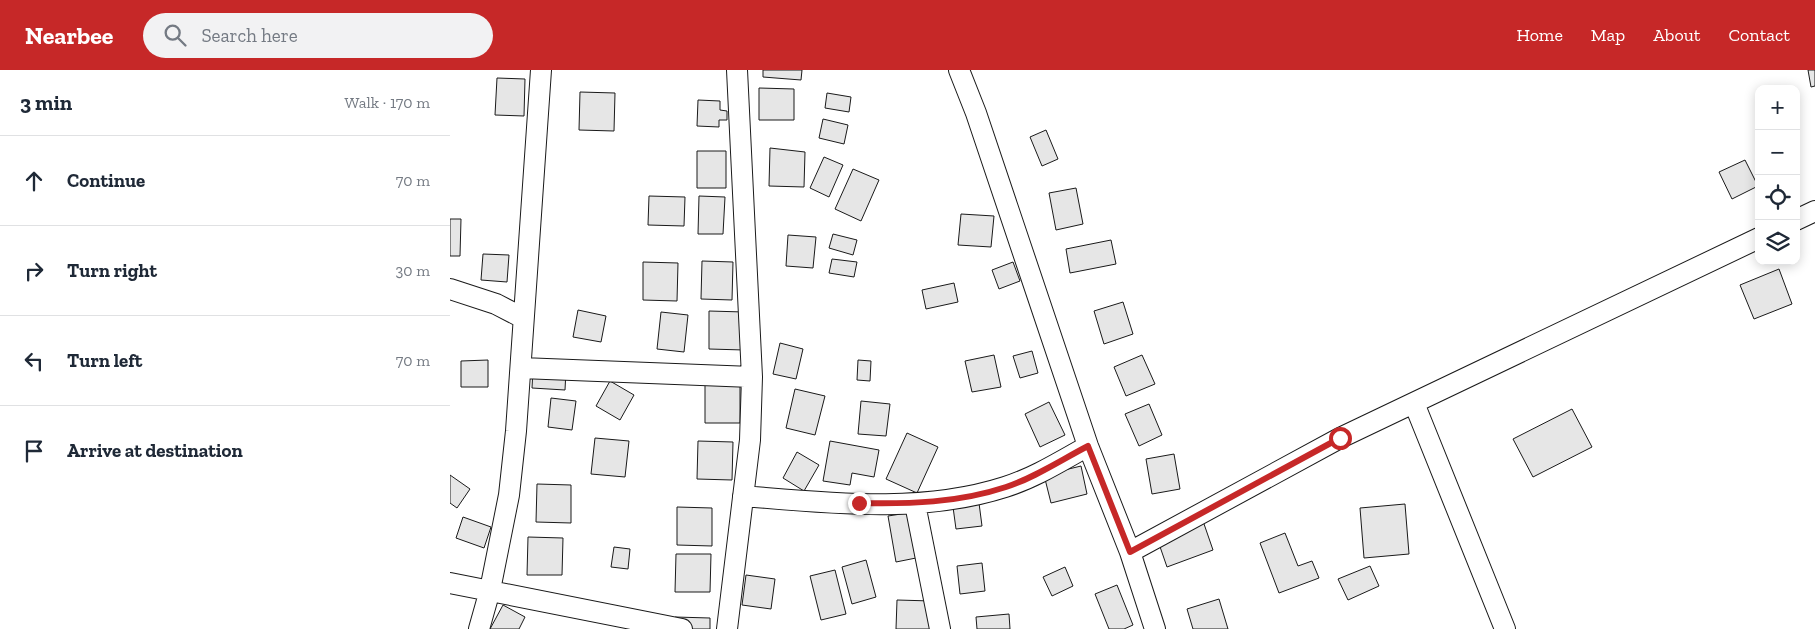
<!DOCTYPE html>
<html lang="en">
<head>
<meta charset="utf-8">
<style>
  :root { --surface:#fff; --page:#f2f2f3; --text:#1f2937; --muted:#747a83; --line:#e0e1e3; --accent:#c62828 }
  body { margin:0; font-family:"Zilla Slab",serif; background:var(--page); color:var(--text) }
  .controls { position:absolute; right:15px; top:15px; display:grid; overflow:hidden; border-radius:10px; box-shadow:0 2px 12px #0003 }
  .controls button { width:45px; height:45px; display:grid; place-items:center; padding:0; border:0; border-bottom:1px solid var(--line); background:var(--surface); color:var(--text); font:25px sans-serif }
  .stop { position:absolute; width:15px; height:15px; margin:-11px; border:4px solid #c62828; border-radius:50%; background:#fff }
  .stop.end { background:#c62828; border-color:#fff; box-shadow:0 1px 5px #0008 }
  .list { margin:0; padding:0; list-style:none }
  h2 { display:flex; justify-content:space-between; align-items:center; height:65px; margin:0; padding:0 20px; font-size:21px }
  h2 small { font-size:16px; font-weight:400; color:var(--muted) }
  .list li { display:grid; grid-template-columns:32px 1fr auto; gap:15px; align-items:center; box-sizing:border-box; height:90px; padding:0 20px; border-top:1px solid var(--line) }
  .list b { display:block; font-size:19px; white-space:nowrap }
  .list em { font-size:16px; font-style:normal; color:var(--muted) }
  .icon { flex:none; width:28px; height:28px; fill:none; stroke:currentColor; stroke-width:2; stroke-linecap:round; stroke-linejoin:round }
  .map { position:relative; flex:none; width:1365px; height:559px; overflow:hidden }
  header { display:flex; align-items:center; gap:30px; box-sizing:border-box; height:70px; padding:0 25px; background:var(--accent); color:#fff }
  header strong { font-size:24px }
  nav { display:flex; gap:28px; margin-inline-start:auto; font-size:18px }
  .search { width:350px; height:45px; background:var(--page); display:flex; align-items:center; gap:12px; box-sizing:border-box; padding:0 18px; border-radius:28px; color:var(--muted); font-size:19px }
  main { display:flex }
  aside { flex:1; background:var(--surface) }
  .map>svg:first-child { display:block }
  .building { fill:#e6e6e6; stroke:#1a1a1a }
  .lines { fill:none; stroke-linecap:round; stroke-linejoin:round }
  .minor-casing { stroke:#1a1a1a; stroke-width:22 }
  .minor { stroke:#fff; stroke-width:20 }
  .route { stroke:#c62828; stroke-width:6 }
</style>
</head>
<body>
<header>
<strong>Nearbee</strong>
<div class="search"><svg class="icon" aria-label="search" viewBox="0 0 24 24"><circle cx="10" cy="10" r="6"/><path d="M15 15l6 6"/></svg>Search here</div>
<nav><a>Home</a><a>Map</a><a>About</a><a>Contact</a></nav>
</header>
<main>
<aside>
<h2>3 min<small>Walk · 170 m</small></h2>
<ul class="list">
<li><svg class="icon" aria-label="ahead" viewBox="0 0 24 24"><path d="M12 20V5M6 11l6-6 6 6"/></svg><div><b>Continue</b></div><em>70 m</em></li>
<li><svg class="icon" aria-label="right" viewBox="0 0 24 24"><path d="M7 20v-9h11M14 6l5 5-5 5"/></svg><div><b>Turn right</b></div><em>30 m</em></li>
<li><svg class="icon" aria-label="left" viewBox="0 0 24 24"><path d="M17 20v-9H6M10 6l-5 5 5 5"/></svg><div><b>Turn left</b></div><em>70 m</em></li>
<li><svg class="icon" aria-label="arrive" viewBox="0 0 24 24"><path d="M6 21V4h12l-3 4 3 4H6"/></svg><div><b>Arrive at destination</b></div></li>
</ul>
</aside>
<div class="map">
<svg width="1365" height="559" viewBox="0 0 1365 559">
  <rect width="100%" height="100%" fill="#fff"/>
  <!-- building -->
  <path class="building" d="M313,0H352L351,10L313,7Z
    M1358,0H1365V16L1361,17Z
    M47,8L75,9L74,46L45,45Z
    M309,18L344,19V50H309Z
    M130,22L165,23L164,61L129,60Z
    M377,23L401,27L399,42L375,38Z
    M248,30L270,31V40L277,41V50H269V57L247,56Z
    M373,49L398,55L394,74L369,68Z
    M596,60L608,89L592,96L580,67Z
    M320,78L355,82L354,117L319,116Z
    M247,81H276V118H247Z
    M374,87L393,95L379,127L360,118Z
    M1295,90L1308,116L1282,129L1269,102Z
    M403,99L429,110L411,151L385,139Z
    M626,118L633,154L606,160L599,123Z
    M199,126L235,127L234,156L198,155Z
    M249,126L275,127L273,164H248Z
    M511,144L544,146L541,177L508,175Z
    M0,149H11L10,186H0Z
    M383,164L407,170L403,185L379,178Z
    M338,165L366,167L363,198L336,196Z
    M661,170L666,194L620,203L616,179Z
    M33,184L59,185L57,212L31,210Z
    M382,189L407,192L404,207L379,203Z
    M252,191L283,192L282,230L251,229Z
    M193,192L228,193L227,231L193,230Z
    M563,192L570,211L549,219L542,200Z
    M1329,199L1342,234L1304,249L1290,215Z
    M504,213L508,232L476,239L472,220Z
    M673,232L683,264L654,274L644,241Z
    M128,240L156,246L151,272L123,267Z
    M259,241L294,242V280L259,279Z
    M211,242L238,245L234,282L207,279Z
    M330,273L353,279L346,309L323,304Z
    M582,281L588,303L570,308L563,286Z
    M544,285L551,317L522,322L515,291Z
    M692,285L705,314L676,326L664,297Z
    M38,290V317H11V291Z
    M408,290L421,291L420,311L407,310Z
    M83,299L116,300L115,320L82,318Z
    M160,311L184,325L170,350L146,336Z
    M255,315H290V353H255Z
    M345,319L375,326L365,365L336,358Z
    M101,328L126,331L122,360L98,357Z
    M411,331L440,334L436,366L408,364Z
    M599,332L615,365L590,377L575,344Z
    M699,334L712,365L689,376L675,344Z
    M1122,339L1142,377L1083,407L1063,369Z
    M457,363L488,377L467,423L436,409Z
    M145,368L179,371L175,407L141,404Z
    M248,371L283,372L282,410L247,409Z
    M380,371L429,380L424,407L402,403L400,415L373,411Z
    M347,382L369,395L354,421L333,408Z
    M724,384L730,419L702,424L696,389Z
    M631,396L637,424L601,433L594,405Z
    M0,405L20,419L7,438L0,433Z
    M87,414L121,415V453L86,452Z
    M529,433L532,456L506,459L503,437Z
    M955,434L959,484L914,488L910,438Z
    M227,437L262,438V476L227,475Z
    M464,442L471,487L446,492L438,446Z
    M13,447L41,457L34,478L6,468Z
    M753,451L763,480L717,497L707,468Z
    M835,463L848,496L862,491L869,508L829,523L810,473Z
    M78,467L113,468L112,505H77Z
    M164,477L180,479L178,499L161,497Z
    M226,484H261L260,522H225Z
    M416,490L426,527L402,534L392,497Z
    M532,493L535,521L510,524L507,496Z
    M920,496L929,516L898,530L888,509Z
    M615,497L623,516L602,526L593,507Z
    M385,500L396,544L371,550L360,506Z
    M296,505L325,509L321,539L292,535Z
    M667,515L683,555L674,559H659L645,524Z
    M769,529L778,559H743L737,539Z
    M447,530L482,531V559H446Z
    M53,535L75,547L69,559H40Z
    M559,544L560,559H527L526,547Z
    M225,547L260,548V559H225Z"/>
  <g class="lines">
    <!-- minor casing -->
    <g class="minor-casing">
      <path id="minor" d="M509,0L526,43L638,376L680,482L705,559
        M1346,150L1365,141
        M0,219L46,234L73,248
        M71,298L302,307
        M964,333L1055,559
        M293,426C379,433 471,444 555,417C584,408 611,391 638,376
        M465,434L490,559
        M680,482L890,368L1309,168
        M0,513L232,559
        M29,559L40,520L59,425L66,361L91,0
        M277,559L300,370L302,307L287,0"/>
    </g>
    <!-- minor -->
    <use href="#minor" class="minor"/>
  </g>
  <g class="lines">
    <!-- route -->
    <path class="route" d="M409,433C459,434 508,433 556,417C584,408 611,390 638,376L680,482L890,368"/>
  </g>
</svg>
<div class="controls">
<button>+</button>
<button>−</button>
<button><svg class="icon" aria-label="locate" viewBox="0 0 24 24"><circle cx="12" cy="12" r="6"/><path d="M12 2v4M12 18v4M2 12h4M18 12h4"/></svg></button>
<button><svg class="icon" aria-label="layers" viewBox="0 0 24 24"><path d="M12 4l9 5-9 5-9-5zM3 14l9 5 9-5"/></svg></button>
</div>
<div class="stop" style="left:890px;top:368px"></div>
<div class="stop end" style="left:409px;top:433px"></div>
</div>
</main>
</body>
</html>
